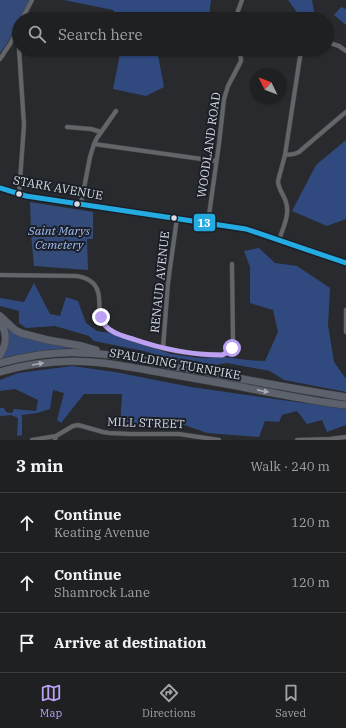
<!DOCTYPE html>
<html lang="en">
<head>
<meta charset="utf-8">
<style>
  :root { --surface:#1e2022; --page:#2b2d2f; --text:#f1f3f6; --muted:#a1a3a5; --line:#3c3e40; --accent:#bca0f2 }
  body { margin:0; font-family:"IBM Plex Serif",serif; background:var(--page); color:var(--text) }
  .compass { position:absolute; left:250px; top:68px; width:36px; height:36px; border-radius:50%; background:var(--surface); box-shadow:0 1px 3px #0004; rotate:313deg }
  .stop { position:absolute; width:12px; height:12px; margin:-9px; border:3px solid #bca0f2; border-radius:50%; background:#fff }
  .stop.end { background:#bca0f2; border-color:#fff; box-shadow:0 1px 4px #0008 }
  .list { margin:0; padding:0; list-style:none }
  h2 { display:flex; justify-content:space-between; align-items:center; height:52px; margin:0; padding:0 16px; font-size:17px }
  h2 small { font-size:13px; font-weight:400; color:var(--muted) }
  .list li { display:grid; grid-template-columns:26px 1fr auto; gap:12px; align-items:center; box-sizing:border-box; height:60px; padding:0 16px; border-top:1px solid var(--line) }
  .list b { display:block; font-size:15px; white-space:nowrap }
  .list p { margin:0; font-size:13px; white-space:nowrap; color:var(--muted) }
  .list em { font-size:13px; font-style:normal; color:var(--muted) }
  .icon { flex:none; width:22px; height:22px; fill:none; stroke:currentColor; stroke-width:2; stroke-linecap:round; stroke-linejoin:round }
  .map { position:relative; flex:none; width:346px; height:440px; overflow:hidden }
  .search { position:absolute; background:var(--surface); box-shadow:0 1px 3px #0004; left:12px; right:12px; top:12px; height:44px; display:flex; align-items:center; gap:10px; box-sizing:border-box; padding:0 14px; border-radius:22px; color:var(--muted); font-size:15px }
  .sheet { height:232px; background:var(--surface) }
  nav { display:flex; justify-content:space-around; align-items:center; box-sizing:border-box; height:56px; border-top:1px solid var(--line); background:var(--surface); font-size:11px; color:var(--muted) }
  nav a { display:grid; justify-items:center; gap:2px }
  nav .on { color:var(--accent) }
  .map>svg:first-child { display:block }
  .green { fill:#344b79 }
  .forest { fill:#304a7f }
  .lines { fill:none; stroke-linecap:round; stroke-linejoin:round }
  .minor-casing { stroke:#45474b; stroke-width:5 }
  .secondary-casing { stroke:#45474b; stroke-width:6 }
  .motorway-casing { stroke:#45474b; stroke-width:8 }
  .minor { stroke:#636568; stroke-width:4 }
  .secondary { stroke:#636568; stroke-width:5.5 }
  .motorway { stroke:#5d616b; stroke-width:7 }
  .bus-1-casing { stroke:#1b1f28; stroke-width:8 }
  .bus-1 { stroke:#24abe2; stroke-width:5 }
  .oneway { fill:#a7aab2 }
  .route { stroke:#bca0f2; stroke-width:5 }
  .bus-dot { fill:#d8dbe1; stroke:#1b1f28; stroke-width:1.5 }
  .labels { text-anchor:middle; stroke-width:4; stroke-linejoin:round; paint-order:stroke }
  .street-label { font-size:12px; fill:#d8dbe1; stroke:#1b1f28 }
  .park-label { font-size:12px; font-style:italic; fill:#a3bff5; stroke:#1b1f28 }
  .line-badge { stroke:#1b1f28; stroke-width:1.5 }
  .badge-label { font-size:11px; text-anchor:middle; font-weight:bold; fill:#fff }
</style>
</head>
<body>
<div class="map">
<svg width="346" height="440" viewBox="0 0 346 440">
  <rect width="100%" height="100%" fill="#282a2e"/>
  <!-- green -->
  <path class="green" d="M0,0H30L6,45L0,53Z
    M30,202L93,212V239H87L88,270L34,266L31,234Z
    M7,325L76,348C50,349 25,352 0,359Z"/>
  <!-- forest -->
  <path class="forest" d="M64,0H211L209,16H171V19H119L113,10Z
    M288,0H312L314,12L299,15Z
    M341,7L346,9V25L334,15Z
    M121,49H159L157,50L164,87L146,96L113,89Z
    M346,140V219L327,226L292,211L316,165Z
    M259,248L275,263L297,266L330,288L328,325L334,362L346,379V392L284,380L270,371L227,363L209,366L180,362L144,351L94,341L89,336L55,326L26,328L19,323V311L0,306V298L24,302L34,283L50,314L60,316L66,297L78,301L86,323L97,331L110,333L171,354L200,358L225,357L247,360L265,361L278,332L273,310L250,303V267L244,251Z
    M72,366L115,372L191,387L346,409V425L327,432L322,420L307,424L297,411L282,415L279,422L265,421L259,437L207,433L176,422L120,426L122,394H84L61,423L57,420L64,393L53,390L50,409L37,413L22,415V435L17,436L18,418L11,415L0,416V408H4L6,412L12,413L14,409L36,411L38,400L15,389L0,391V380L18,373Z"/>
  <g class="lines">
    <!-- minor casing -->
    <g class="minor-casing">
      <path id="minor" d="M22,19L32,0
        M235,19L242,0
        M17,30L19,49
        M327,42L339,46L346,51
        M0,59L10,44L19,26
        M67,127L91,129L101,132
        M94,144L216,161
        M285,155L294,154L299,152L327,128L346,112
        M19,194L24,125L19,49
        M81,204L90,157L94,144L97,138L116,111
        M208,222L219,144L224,99L228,86L239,65L241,61L240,49
        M279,240C283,228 290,215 286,202C284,195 278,189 278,181L285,155L300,57L303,49
        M0,275L77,276C84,277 89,279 94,284C104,296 95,313 104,325C113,336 166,350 182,352C190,353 198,354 206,354C211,354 217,355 222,355C225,354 228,353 230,351L233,342L232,264
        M346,310V332
        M163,348L168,283L177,218
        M32,440L56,436
        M55,440L56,436L73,426L78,425L103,432L109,433L130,434H179L219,440
        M297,440L330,439L346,437"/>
    </g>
    <!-- secondary casing -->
    <g class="secondary-casing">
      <path id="secondary" d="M0,188L26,196L53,200L177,218L246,229L346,263"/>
    </g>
    <!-- motorway casing -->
    <g class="motorway-casing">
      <path id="motorway" d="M0,316L15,330L21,333L48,340L82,346L96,350
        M0,322C7,332 7,344 0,355
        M0,363C27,356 56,351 84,353C120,354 155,363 190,369C242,379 294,389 346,397
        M0,372C33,362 68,359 103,363C127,366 151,371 175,375C204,380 233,385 262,391C290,396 318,402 346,405"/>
    </g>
    <!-- minor -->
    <use href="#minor" class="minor"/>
    <!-- secondary -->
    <use href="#secondary" class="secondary"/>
    <!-- motorway -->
    <use href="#motorway" class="motorway"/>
    <!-- bus-1 casing -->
    <g class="bus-1-casing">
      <path id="bus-1" d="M0,188L26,196L246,229L346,263"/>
    </g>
    <!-- bus-1 -->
    <use href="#bus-1" class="bus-1"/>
  </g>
  <!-- one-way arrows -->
  <defs><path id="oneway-solid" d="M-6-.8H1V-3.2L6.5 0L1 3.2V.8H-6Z"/></defs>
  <g class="oneway">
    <use href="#oneway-solid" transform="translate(38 364) rotate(-10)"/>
    <use href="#oneway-solid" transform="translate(263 391) rotate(11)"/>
  </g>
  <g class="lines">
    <!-- route -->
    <path class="route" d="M101,317C103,323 106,328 112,331C118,335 126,337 133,339C162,349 191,355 222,355L228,352L232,348"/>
  </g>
  <!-- markers -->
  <g class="bus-dot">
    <circle cx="19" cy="194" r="3.5"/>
    <circle cx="77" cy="204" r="3.5"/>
    <circle cx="174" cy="218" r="3.5"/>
  </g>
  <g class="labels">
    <!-- street labels -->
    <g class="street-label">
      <text transform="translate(209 145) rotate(-82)" y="4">WOODLAND ROAD</text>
      <text transform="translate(58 188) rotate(10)" y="4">STARK AVENUE</text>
      <text transform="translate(160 282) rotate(-84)" y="4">RENAUD AVENUE</text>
      <text transform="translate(175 364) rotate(10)" y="4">SPAULDING TURNPIKE</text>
      <text transform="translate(146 423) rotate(2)" y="4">MILL STREET</text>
    </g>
    <!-- park labels -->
    <g class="park-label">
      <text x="59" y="235">Saint Marys<tspan x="59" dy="14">Cemetery</tspan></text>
    </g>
  </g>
  <rect class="line-badge" x="193" y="213" width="23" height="19" rx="4" fill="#24abe2"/>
  <g class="badge-label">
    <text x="204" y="227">13</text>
  </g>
</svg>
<svg class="compass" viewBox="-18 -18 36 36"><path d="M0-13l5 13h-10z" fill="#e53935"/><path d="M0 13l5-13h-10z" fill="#a1a3a5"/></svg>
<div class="stop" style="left:232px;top:348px"></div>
<div class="stop end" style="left:101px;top:317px"></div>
<div class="search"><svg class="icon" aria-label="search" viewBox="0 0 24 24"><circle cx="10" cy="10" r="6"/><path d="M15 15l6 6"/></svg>Search here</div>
</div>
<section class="sheet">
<h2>3 min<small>Walk · 240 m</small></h2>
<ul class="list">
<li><svg class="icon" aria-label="ahead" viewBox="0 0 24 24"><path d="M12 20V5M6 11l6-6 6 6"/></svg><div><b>Continue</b><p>Keating Avenue</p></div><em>120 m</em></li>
<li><svg class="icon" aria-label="ahead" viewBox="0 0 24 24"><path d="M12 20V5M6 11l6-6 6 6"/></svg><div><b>Continue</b><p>Shamrock Lane</p></div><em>120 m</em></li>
<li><svg class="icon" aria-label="arrive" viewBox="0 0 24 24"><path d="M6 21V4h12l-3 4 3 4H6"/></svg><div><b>Arrive at destination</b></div></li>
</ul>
</section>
<nav>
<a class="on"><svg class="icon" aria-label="map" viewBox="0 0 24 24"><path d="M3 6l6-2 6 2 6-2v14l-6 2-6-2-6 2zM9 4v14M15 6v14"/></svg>Map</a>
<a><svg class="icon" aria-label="directions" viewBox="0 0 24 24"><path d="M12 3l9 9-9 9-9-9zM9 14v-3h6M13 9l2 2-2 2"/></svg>Directions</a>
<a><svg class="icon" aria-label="saved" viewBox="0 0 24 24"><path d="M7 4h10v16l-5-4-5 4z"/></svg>Saved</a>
</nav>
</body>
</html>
